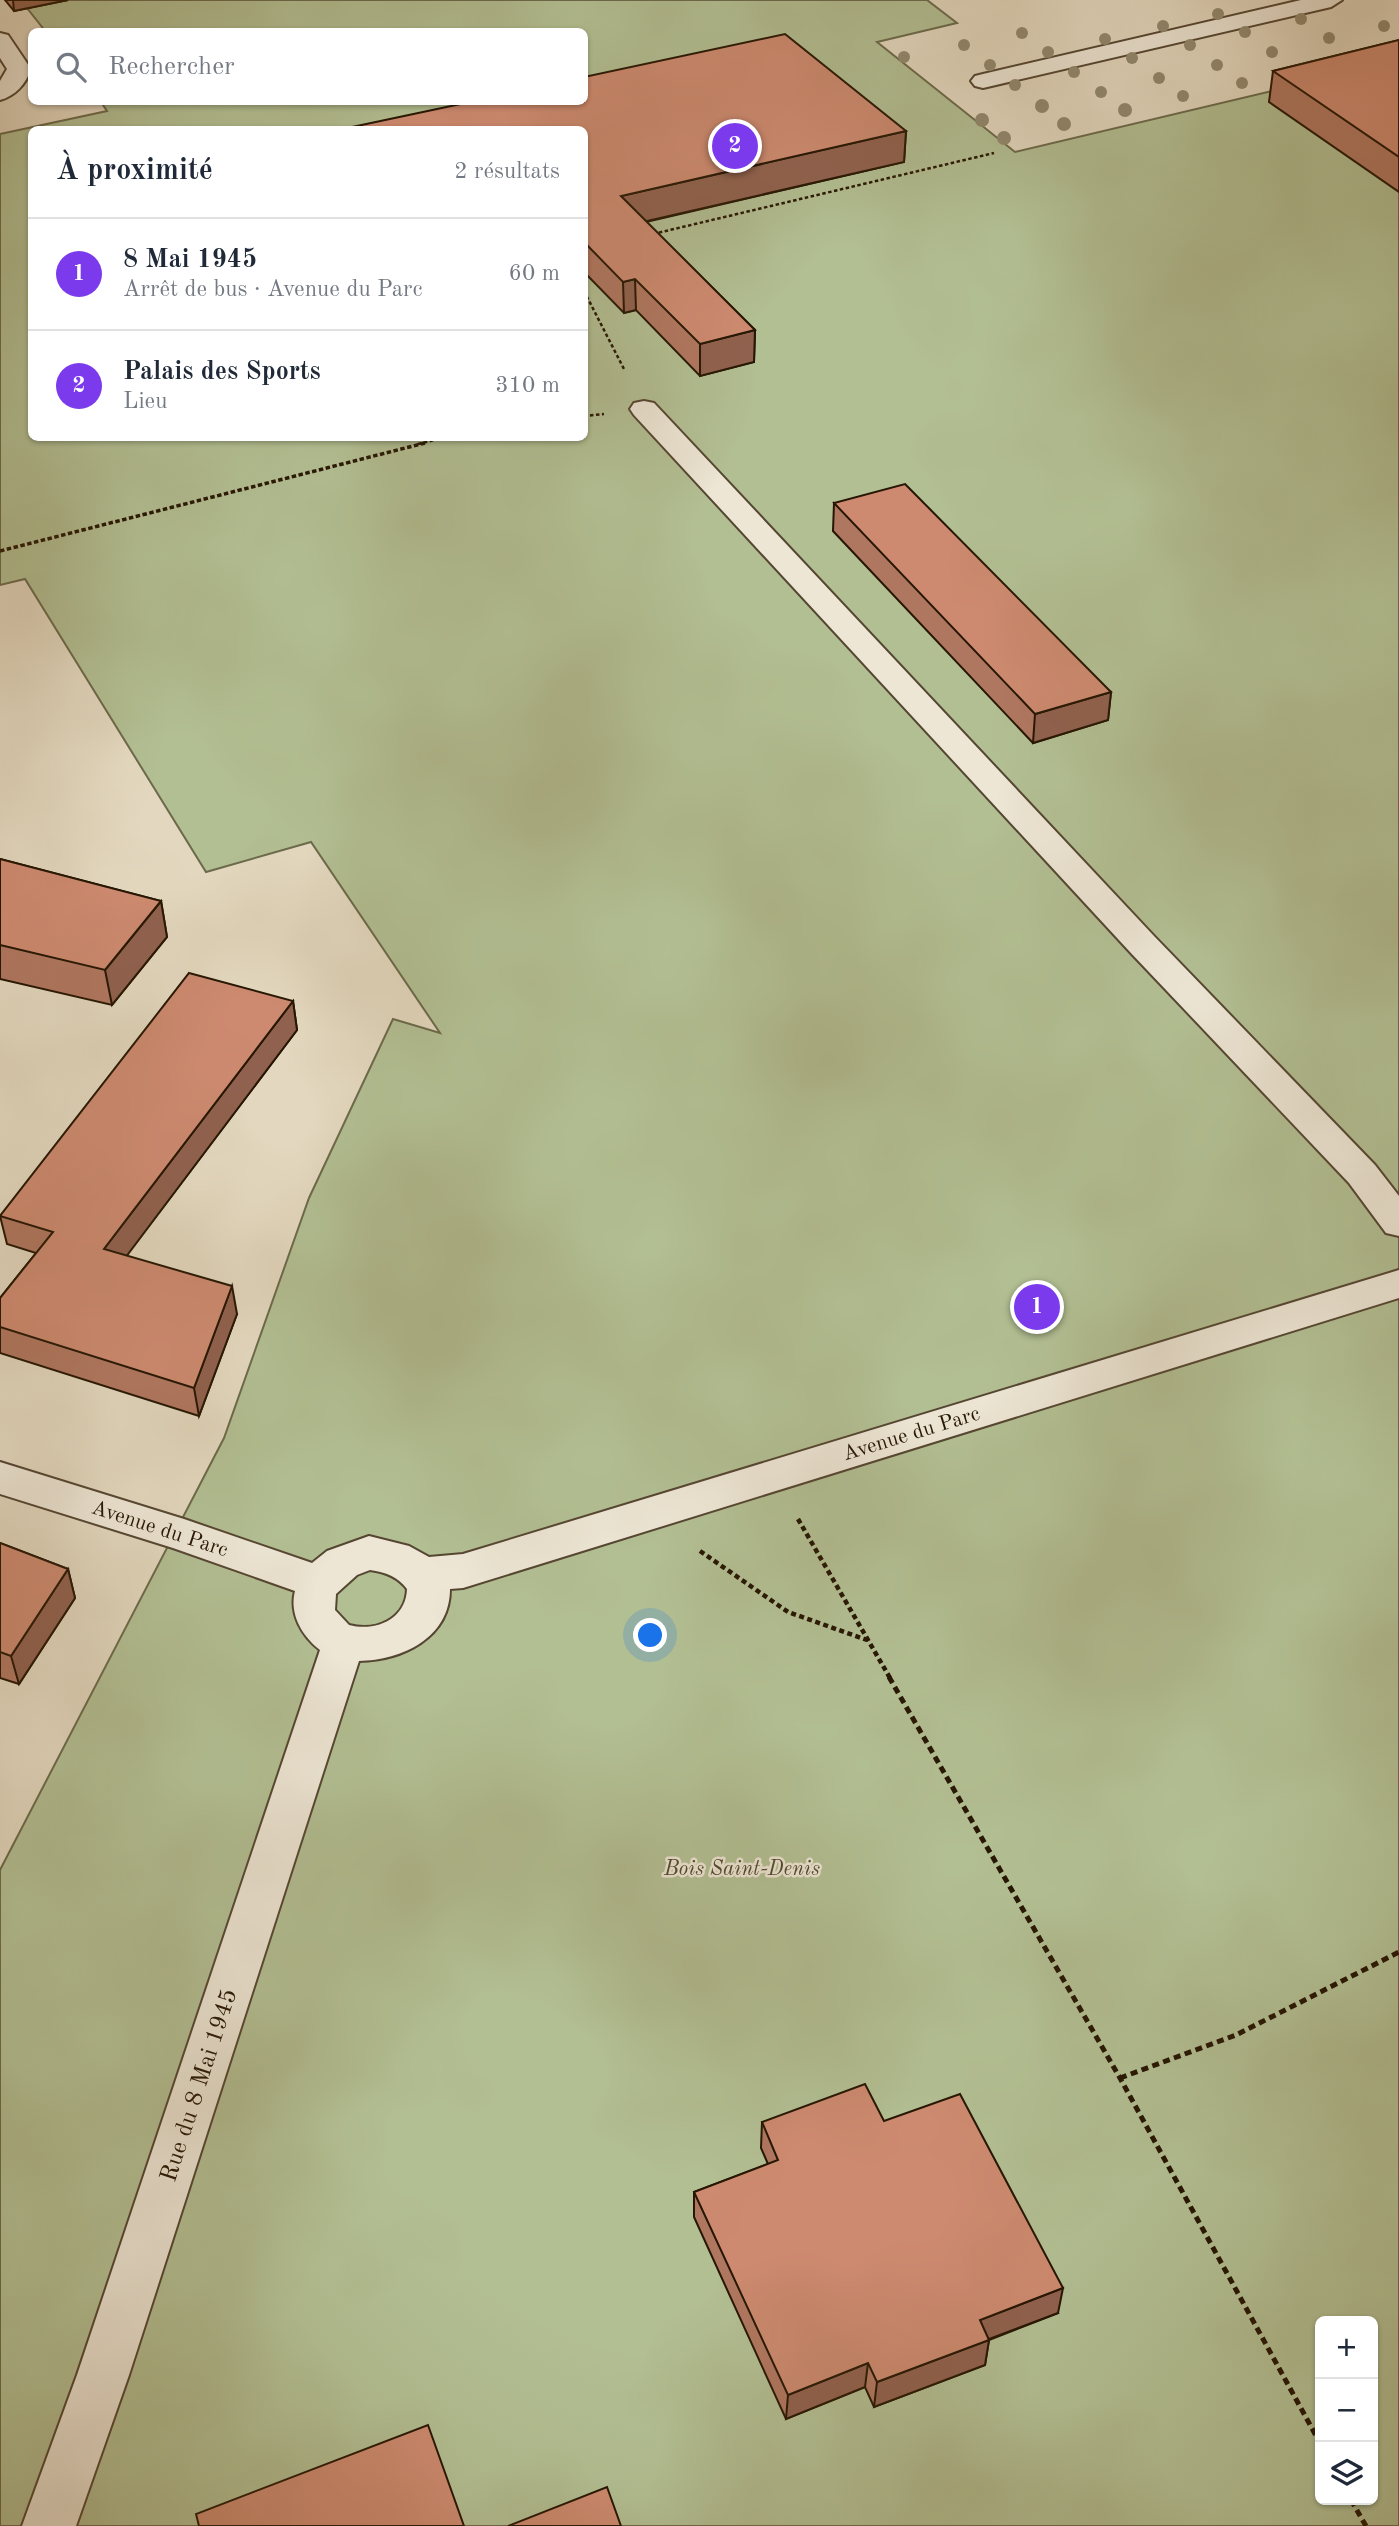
<!DOCTYPE html>
<html lang="fr">
<head>
<meta charset="utf-8">
<style>
  :root { --surface:#fff; --page:#f6f6f7; --text:#1f2937; --muted:#747a83; --line:#e0e1e3; --accent:#7c3aed }
  body { margin:0; font-family:"Old Standard TT",serif; background:var(--page); color:var(--text) }
  .controls { position:absolute; right:21px; bottom:21px; display:grid; overflow:hidden; border-radius:10px; box-shadow:0 2px 5px #0004 }
  .controls button { width:63px; height:63px; display:grid; place-items:center; padding:0; border:0; border-bottom:2px solid var(--line); background:var(--surface); color:var(--text); font:35px sans-serif }
  .you { position:absolute; left:651px; top:1636px; width:24px; height:24px; margin:-18px; border:5px solid #fff; border-radius:50%; background:#1a73e8; box-shadow:0 0 0 10px #1a73e833 }
  .badge { display:grid; place-items:center; width:46px; height:46px; border-radius:50%; background:var(--accent); color:#fff; font-size:23px; font-weight:700 }
  .pin { position:absolute; translate:-50% -50%; border:4px solid #fff; box-shadow:0 2px 7px #0006 }
  .list { margin:0; padding:0; list-style:none }
  h2 { display:flex; justify-content:space-between; align-items:center; height:91px; margin:0; padding:0 28px; font-size:30px }
  h2 small { font-size:23px; font-weight:400; color:var(--muted) }
  .list li { display:grid; grid-template-columns:46px 1fr auto; gap:21px; align-items:center; box-sizing:border-box; height:112px; padding:0 28px; border-top:2px solid var(--line) }
  .list b { display:block; font-size:26px; white-space:nowrap }
  .list p { margin:0; font-size:23px; white-space:nowrap; color:var(--muted) }
  .list em { font-size:23px; font-style:normal; color:var(--muted) }
  .icon { flex:none; width:38px; height:38px; fill:none; stroke:currentColor; stroke-width:2; stroke-linecap:round; stroke-linejoin:round }
  .map { position:relative; flex:none; width:1399px; height:2526px; overflow:hidden }
  .search { position:absolute; background:var(--surface); box-shadow:0 2px 5px #0004; left:28px; top:28px; width:560px; height:77px; display:flex; align-items:center; gap:18px; box-sizing:border-box; padding:0 24px; border-radius:10px; color:var(--muted); font-size:26px }
  .panel { position:absolute; background:var(--surface); box-shadow:0 2px 5px #0004; left:28px; top:126px; width:560px; height:315px; border-radius:10px }
  .map>svg:first-child { display:block }
  .green { fill:#b2bf93; stroke:#6c6a4b; stroke-width:2; fill-rule:evenodd }
  .lines { fill:none; stroke-linecap:round; stroke-linejoin:round }
  .minor-casing { stroke:#554632; stroke-width:4 }
  .path-far3 { stroke:#261603; stroke-width:2.5; stroke-dasharray:3.5 2.5; stroke-linecap:butt }
  .path-far2 { stroke:#261603; stroke-width:3.5; stroke-dasharray:4.5 2.5; stroke-linecap:butt }
  .path-far1 { stroke:#261603; stroke-width:4.5; stroke-dasharray:5 3.5; stroke-linecap:butt }
  .path { stroke:#261603; stroke-width:5; stroke-dasharray:7 4.5; stroke-linecap:butt }
  .minor { fill:#ede6d5; fill-rule:evenodd }
  .tree { fill:#92896f }
  .wall { fill:#b07760; stroke:#261603; stroke-width:2 }
  .shaded-wall { fill:#90614e; stroke:#261603; stroke-width:2 }
  .building { fill:#cd8a70; stroke:#261603; stroke-width:2 }
  .labels { text-anchor:middle; stroke-width:5; stroke-linejoin:round; paint-order:stroke }
  .street-label { font-size:21px; fill:#261603; stroke:#ede6d5 }
  .park-label { font-size:21px; font-style:italic; fill:#50492e; stroke:#ede6d5 }
  .near-street-label { font-size:24px; fill:#261603; stroke:#ede6d5 }
</style>
</head>
<body>
<div class="map">
<svg width="1399" height="2526" viewBox="0 0 1399 2526">
  <rect width="100%" height="100%" fill="#e3d8bf"/>
  <filter id="stains"><feTurbulence type="fractalNoise" baseFrequency=".00286" numOctaves="4"/><feColorMatrix values="0 0 0 0 .2 0 0 0 0 .09 0 0 0 0 .02 0 0 0 .5 -.17"/></filter>
  <radialGradient id="worn" r=".72"><stop offset=".6" stop-color="#630" stop-opacity="0"/><stop offset="1" stop-color="#630" stop-opacity=".3"/></radialGradient>
  <!-- green -->
  <path class="green" d="M68,0H927L957,23L877,42L1015,152L1399,61V2526H0V1870L224,1438L309,1198L393,1019L440,1033L311,842L206,872L25,579L0,585V134L107,111L101,102H584V32H46L27,8ZM32,130H584V438H32ZM1320,2321H1373V2500H1320Z"/>
  <g class="lines">
    <!-- minor casing -->
    <g class="minor-casing">
      <path id="minor" d="M1301,0H1342L1331,7L983,88L975,86L971,81L975,76L983,74Z
        M0,33L8,35L31,69C26,84 15,96 0,100V81L7,69L0,58Z
        M644,401L654,403L1154,936L1375,1165L1399,1196V1236L1386,1233L1349,1183L1130,952L634,415L630,409L634,403Z
        M1399,1270V1298L463,1588L450,1589C450,1638 402,1660 359,1661L129,2375L76,2526H22L77,2375L320,1650C302,1636 289,1614 295,1591L173,1548L0,1494V1462L184,1519L312,1563L327,1551L369,1536L409,1546L429,1557L463,1554ZM370,1570C386,1572 398,1577 407,1589C406,1619 376,1632 349,1625L335,1610L336,1594L357,1575Z"/>
    </g>
    <!-- path-far3 -->
    <path class="path-far3" d="M653,234L994,153
      M584,291L625,371
      M584,416L604,414
      M418,444L443,438"/>
    <!-- path-far2 -->
    <path class="path-far2" d="M0,551L425,443"/>
    <!-- path-far1 -->
    <path class="path-far1" d="M798,1519L890,1678
      M700,1551L788,1612L867,1640"/>
    <!-- path -->
    <path class="path" d="M889,1677L1120,2078L1320,2443
      M1120,2078L1236,2035L1399,1952
      M1351,2500L1366,2526"/>
    <!-- minor -->
    <use href="#minor" class="minor"/>
  </g>
  <!-- trees -->
  <g class="tree">
    <circle cx="1218" cy="14" r="6"/>
    <circle cx="1301" cy="19" r="6"/>
    <circle cx="1163" cy="26" r="6"/>
    <circle cx="1384" cy="26" r="6"/>
    <circle cx="1245" cy="32" r="6"/>
    <circle cx="1022" cy="33" r="6"/>
    <circle cx="1329" cy="38" r="6"/>
    <circle cx="1105" cy="39" r="6"/>
    <circle cx="964" cy="45" r="6"/>
    <circle cx="1190" cy="45" r="6"/>
    <circle cx="1048" cy="52" r="6"/>
    <circle cx="1272" cy="52" r="6"/>
    <circle cx="904" cy="57" r="6"/>
    <circle cx="1132" cy="58" r="6"/>
    <circle cx="990" cy="65" r="6"/>
    <circle cx="1217" cy="65" r="6"/>
    <circle cx="1074" cy="72" r="6"/>
    <circle cx="1159" cy="78" r="6"/>
    <circle cx="1242" cy="83" r="6"/>
    <circle cx="1015" cy="85" r="6"/>
    <circle cx="1101" cy="92" r="6"/>
    <circle cx="1183" cy="96" r="6"/>
    <circle cx="1042" cy="106" r="7"/>
    <circle cx="1125" cy="110" r="7"/>
    <circle cx="982" cy="120" r="7"/>
    <circle cx="1064" cy="124" r="7"/>
    <circle cx="1004" cy="138" r="7"/>
  </g>
  <!-- wall -->
  <path class="wall" d="M5,0H68L14,11Z
    M1399,40V192L1269,102L1273,71Z
    M584,130L906,131L904,162L646,222L755,330L754,362L700,376L636,310L624,313L584,272Z
    M834,503L1111,692L1108,720L1033,743L833,531Z
    M0,859L161,901L167,937L112,1005L0,979Z
    M293,1001L297,1030L126,1256L237,1314L199,1416L0,1353V1298L36,1253L7,1244L0,1216Z
    M0,1543L68,1569L75,1598L19,1684L0,1678Z
    M884,2121L1058,2313L989,2340L985,2365L874,2407L865,2387L786,2419L694,2217V2192L768,2164L761,2148L762,2122Z"/>
  <!-- shaded-wall -->
  <path class="shaded-wall" d="M13,0H68L14,11Z
    M906,131L904,162L621,227V196Z
    M635,279L636,310L624,313L623,282Z
    M755,330L754,362L700,376V344Z
    M1111,692L1108,720L1033,743L1035,714Z
    M161,901L167,937L112,1005L105,970Z
    M293,1001L297,1030L110,1278L104,1249Z
    M232,1286L237,1314L199,1416L194,1388Z
    M68,1569L75,1598L19,1684L11,1656Z
    M1063,2288L1058,2313L976,2344L980,2320Z
    M989,2340L985,2365L874,2407L877,2382Z
    M868,2363L865,2387L786,2419L788,2395Z"/>
  <!-- building -->
  <path class="building" d="M785,34L906,131L621,196L755,330L700,344L635,279L623,282L584,242V130H338L470,102H584V77Z
    M1399,40V157L1273,71Z
    M905,484L1111,692L1035,714L834,503Z
    M0,859L161,901L105,970L0,945Z
    M189,973L293,1001L104,1249L232,1286L194,1388L0,1327V1298L53,1232L0,1216Z
    M0,1543L68,1569L11,1656L0,1652Z
    M865,2084L884,2121L960,2094L1063,2288L980,2320L989,2340L877,2382L868,2363L788,2395L694,2192L778,2160L762,2122Z
    M428,2425L464,2526H199L196,2514Z
    M607,2487L621,2526H508Z"/>
  <g class="labels">
    <!-- street labels -->
    <g class="street-label">
      <text transform="translate(911 1433) rotate(-17)" y="7">Avenue du Parc</text>
      <text transform="translate(160 1528) rotate(18)" y="7">Avenue du Parc</text>
    </g>
    <!-- park labels -->
    <g class="park-label">
      <text x="742" y="1875">Bois Saint-Denis</text>
    </g>
    <!-- near-street labels -->
    <g class="near-street-label">
      <text transform="translate(198 2085) rotate(-72)" y="8">Rue du 8 Mai 1945</text>
    </g>
  </g>
  <rect width="100%" height="100%" filter="url(#stains)"/>
  <rect width="100%" height="100%" fill="url(#worn)"/>
</svg>
<div class="controls">
<button>+</button>
<button>−</button>
<button><svg class="icon" aria-label="layers" viewBox="0 0 24 24"><path d="M12 4l9 5-9 5-9-5zM3 14l9 5 9-5"/></svg></button>
</div>
<div class="you"></div>
<div class="pin badge" style="left:1037px;top:1307px">1</div>
<div class="pin badge" style="left:735px;top:146px">2</div>
<div class="search"><svg class="icon" aria-label="search" viewBox="0 0 24 24"><circle cx="10" cy="10" r="6"/><path d="M15 15l6 6"/></svg>Rechercher</div>
<section class="panel">
<h2>À proximité<small>2 résultats</small></h2>
<ul class="list">
<li><span class="badge">1</span><div><b>8 Mai 1945</b><p>Arrêt de bus · Avenue du Parc</p></div><em>60 m</em></li>
<li><span class="badge">2</span><div><b>Palais des Sports</b><p>Lieu</p></div><em>310 m</em></li>
</ul>
</section>
</div>
</body>
</html>
